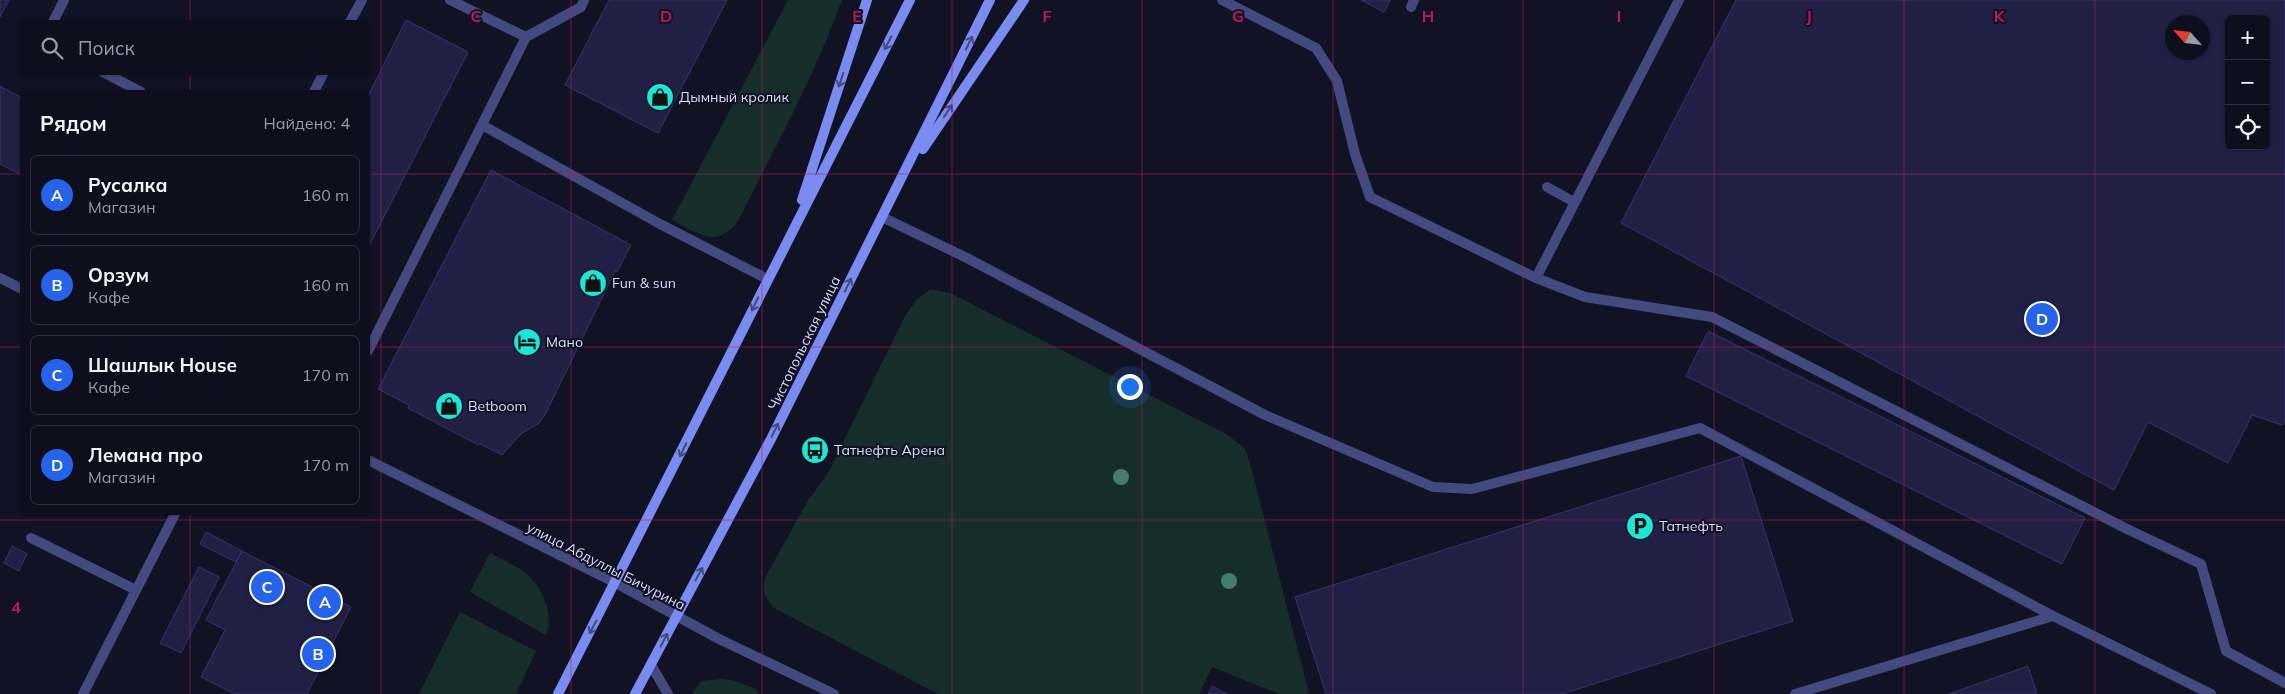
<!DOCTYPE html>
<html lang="ru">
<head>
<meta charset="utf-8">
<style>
  :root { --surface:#0e0e1c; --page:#171725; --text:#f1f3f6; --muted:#9b9ca3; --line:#2e2e3b; --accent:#2563eb }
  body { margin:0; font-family:Mulish,sans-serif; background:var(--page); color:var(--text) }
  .controls { position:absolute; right:15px; top:15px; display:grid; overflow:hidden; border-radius:8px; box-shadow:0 1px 4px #0004 }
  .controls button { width:45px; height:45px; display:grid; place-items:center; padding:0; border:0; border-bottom:1px solid var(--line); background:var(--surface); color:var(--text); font:25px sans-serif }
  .compass { position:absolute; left:2165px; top:15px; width:45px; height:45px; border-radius:50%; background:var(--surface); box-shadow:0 1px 4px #0004; rotate:297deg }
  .you { position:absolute; left:1129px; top:386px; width:18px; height:18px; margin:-12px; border:4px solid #fff; border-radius:50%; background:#1a73e8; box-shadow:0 0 0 8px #1a73e833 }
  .badge { display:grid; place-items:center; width:32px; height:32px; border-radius:50%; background:var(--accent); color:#fff; font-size:16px; font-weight:700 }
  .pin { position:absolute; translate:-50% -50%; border:2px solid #fff; box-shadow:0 1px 5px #0006 }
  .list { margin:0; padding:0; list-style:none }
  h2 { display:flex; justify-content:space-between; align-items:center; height:65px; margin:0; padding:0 20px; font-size:21px }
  h2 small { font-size:16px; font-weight:400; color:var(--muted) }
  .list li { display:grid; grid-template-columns:32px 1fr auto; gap:15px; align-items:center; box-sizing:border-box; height:80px; margin:0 10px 10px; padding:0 10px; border:1px solid var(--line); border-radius:8px }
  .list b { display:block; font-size:19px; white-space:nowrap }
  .list p { margin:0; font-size:16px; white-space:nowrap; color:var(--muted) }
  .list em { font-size:16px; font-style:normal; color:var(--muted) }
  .icon { flex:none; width:28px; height:28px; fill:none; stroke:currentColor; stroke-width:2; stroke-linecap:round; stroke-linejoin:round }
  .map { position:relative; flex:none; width:2285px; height:694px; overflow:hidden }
  .search { position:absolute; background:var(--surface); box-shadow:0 1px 4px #0004; left:20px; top:20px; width:350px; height:55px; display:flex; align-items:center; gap:12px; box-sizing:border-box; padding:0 18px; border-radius:8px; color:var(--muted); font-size:19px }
  .panel { position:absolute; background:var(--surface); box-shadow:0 1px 4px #0004; left:20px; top:90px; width:350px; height:425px; border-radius:8px }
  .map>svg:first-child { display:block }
  .green { fill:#152e29 }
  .building { fill:#212044; stroke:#35346e; fill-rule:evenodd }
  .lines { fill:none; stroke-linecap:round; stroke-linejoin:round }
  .lane { stroke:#424a7f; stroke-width:10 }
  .street { stroke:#424a7f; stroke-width:10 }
  .secondary { stroke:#7a8cf2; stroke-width:10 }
  .tree { fill:#447d6d }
  .oneway { stroke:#414981 }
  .grid { fill:none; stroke:#c2185b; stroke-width:1; stroke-opacity:0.55 }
  .labels { text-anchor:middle; stroke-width:4; stroke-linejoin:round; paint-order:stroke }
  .poi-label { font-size:14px; fill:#dadcfb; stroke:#121225; text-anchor:start }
  .street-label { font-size:14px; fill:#dadcfb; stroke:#121225 }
  .grid-label { font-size:16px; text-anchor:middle; font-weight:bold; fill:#c2185b; stroke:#121225; stroke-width:4; stroke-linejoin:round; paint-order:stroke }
</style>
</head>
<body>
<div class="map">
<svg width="2285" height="694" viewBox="0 0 2285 694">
  <rect width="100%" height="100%" fill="#121225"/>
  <!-- green -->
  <path class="green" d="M788,0H842C814,77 775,148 738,221C716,250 698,233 672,220Z
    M931,289L950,293L1228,435L1245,449L1252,470L1309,694H1279L1212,667L1199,694H938L774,608C764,597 761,588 767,574L809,499L828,473L905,316L917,299Z
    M490,553C517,567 536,573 546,604C549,613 550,625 546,635L470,592Z
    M460,612L536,651L516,694H419Z
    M721,679C734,680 744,684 756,689L758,694H692L701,681Z"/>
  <!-- building -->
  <path class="building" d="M0,0H9L0,17Z
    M609,0H727L658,133L565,85Z
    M1361,0H1390L1384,12Z
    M1736,0H2285V422L2282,425L2252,415L2228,463L2148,422L2114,490L1621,223ZM2229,19H2266V146H2229ZM2172,22H2202V52H2172Z
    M406,20L468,52L368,248V96Z
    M0,86L22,98V175L0,164Z
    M491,170L631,245L617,272L615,271L545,415L539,423L521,434L502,455L479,443L478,445L408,408L409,405L378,389Z
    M1708,331L2085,518L2062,564L1686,376Z
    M1741,456L1793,621L1562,694H1326L1295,597Z
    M206,532L242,551L236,562L200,544Z
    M12,546L27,554L19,571L4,563Z
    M242,551L351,607L307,694H235L201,677L225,630L206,620Z
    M199,567L219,577L181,653L160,643Z
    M2028,666L2037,694H1949Z
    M1212,686L1227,694H1208Z"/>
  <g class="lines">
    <!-- lane -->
    <path class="lane" d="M450,0L526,37
      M1222,0L1316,48L1337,81L1355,154L1370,197L1536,278L1679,0
      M1411,7L1414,0
      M53,22L64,0
      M350,22L362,0
      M103,72L141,92
      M314,92L324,72
      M482,125L660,224L767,279
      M1547,187L1574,202
      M882,217L967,258L1265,415L1433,487L1472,489L1700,428L2053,616L2211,694
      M1536,278L1585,297L1712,317L2127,529L2201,564L2226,651L2285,683
      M368,351L526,37L581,7L584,0
      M31,538L136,590
      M651,665L668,694
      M83,694L176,512
      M1795,694L2053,616"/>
    <!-- street -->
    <path class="street" d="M0,278L22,289
      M368,460L616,583L719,639L834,694"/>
    <!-- secondary -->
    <path class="secondary" d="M923,149L1024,0
      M802,200L867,0
      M558,694L910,0
      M635,694L771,439L990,0"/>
  </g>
  <!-- trees -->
  <g class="tree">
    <circle cx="1121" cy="477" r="8"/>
    <circle cx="1229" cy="581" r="8"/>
  </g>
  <!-- one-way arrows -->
  <defs><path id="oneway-shaft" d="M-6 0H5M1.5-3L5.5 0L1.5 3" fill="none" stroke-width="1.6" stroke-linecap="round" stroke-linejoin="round" transform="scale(1.25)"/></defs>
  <g class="oneway">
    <use href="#oneway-shaft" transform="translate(888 43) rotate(117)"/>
    <use href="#oneway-shaft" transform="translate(969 43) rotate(-64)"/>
    <use href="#oneway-shaft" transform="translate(841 80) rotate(108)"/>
    <use href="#oneway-shaft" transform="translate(948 111) rotate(-56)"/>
    <use href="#oneway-shaft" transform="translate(848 285) rotate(-64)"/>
    <use href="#oneway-shaft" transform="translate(755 304) rotate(116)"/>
    <use href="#oneway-shaft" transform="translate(775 430) rotate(-64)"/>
    <use href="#oneway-shaft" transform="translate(683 450) rotate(116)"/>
    <use href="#oneway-shaft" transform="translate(699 574) rotate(-62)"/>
    <use href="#oneway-shaft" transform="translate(593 627) rotate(118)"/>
    <use href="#oneway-shaft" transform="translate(664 640) rotate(-63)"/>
  </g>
  <!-- grid -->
  <path class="grid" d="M190,0V22M381,0V694M571,0V694M762,0V694M952,0V694M1142,0V694M1333,0V694M1523,0V694M1714,0V694M1904,0V694M2095,0V694M190,72V92M0,174H22M368,174H2285M0,347H22M368,347H2285M190,512V694M0,520H2285"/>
  <!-- icons -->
  <defs>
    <g id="shop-disc" transform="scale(1.4375)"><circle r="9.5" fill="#19e8d9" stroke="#121225"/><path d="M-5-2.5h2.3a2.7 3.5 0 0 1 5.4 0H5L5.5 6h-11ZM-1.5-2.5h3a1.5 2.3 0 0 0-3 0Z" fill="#111"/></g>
    <g id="hotel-disc" transform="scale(1.4375)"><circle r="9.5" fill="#19e8d9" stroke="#121225"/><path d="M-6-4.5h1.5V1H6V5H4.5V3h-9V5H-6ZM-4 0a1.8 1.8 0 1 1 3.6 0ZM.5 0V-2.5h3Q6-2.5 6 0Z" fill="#111"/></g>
    <g id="bus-disc" transform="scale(1.4375)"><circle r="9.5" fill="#19e8d9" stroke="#121225"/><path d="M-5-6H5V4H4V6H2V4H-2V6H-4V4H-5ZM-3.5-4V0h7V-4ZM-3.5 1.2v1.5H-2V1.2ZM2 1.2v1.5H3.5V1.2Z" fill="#111"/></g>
    <g id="parking-disc" transform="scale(1.4375)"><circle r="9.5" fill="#19e8d9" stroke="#121225"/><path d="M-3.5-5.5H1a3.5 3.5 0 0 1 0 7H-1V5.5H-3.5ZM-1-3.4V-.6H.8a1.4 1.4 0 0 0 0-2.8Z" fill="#111"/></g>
  </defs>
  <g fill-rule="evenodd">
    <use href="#shop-disc" x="660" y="97"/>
    <use href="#shop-disc" x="593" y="283"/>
    <use href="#hotel-disc" x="527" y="342"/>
    <use href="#shop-disc" x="449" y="406"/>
    <use href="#bus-disc" x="815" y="450"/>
    <use href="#parking-disc" x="1640" y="526"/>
  </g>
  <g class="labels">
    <!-- poi labels -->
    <g class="poi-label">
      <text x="679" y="102">Дымный кролик</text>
      <text x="612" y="288">Fun &amp; sun</text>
      <text x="546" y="347">Мано</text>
      <text x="468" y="411">Betboom</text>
      <text x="834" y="455">Татнефть Арена</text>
      <text x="1659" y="531">Татнефть</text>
    </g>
    <!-- street labels -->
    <g class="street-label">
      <text transform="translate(804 343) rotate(-64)" y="5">Чистопольская улица</text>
      <text transform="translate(606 566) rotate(27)" y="5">улица Абдуллы Бичурина</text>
    </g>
  </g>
  <g class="grid-label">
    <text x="476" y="22">C</text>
    <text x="666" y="22">D</text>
    <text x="857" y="22">E</text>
    <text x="1047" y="22">F</text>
    <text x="1238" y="22">G</text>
    <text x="1428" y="22">H</text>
    <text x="1619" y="22">I</text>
    <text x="1809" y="22">J</text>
    <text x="1999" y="22">K</text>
    <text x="16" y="613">4</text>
  </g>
</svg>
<div class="controls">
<button>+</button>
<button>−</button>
<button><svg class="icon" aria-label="locate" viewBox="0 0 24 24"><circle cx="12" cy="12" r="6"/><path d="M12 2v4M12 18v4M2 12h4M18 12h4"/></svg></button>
</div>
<svg class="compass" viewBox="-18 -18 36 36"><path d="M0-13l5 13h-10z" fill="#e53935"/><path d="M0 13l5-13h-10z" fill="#9b9ca3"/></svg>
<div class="you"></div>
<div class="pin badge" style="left:325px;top:602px">A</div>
<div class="pin badge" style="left:318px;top:654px">B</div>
<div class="pin badge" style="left:267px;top:587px">C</div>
<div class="pin badge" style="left:2042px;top:319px">D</div>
<div class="search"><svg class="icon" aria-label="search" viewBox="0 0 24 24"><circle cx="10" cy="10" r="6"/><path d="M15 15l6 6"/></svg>Поиск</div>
<section class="panel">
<h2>Рядом<small>Найдено: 4</small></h2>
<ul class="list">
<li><span class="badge">A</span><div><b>Русалка</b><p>Магазин</p></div><em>160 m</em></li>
<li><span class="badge">B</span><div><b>Орзум</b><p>Кафе</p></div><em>160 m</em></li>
<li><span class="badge">C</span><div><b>Шашлык House</b><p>Кафе</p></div><em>170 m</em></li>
<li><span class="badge">D</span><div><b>Лемана про</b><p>Магазин</p></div><em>170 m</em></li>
</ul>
</section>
</div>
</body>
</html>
